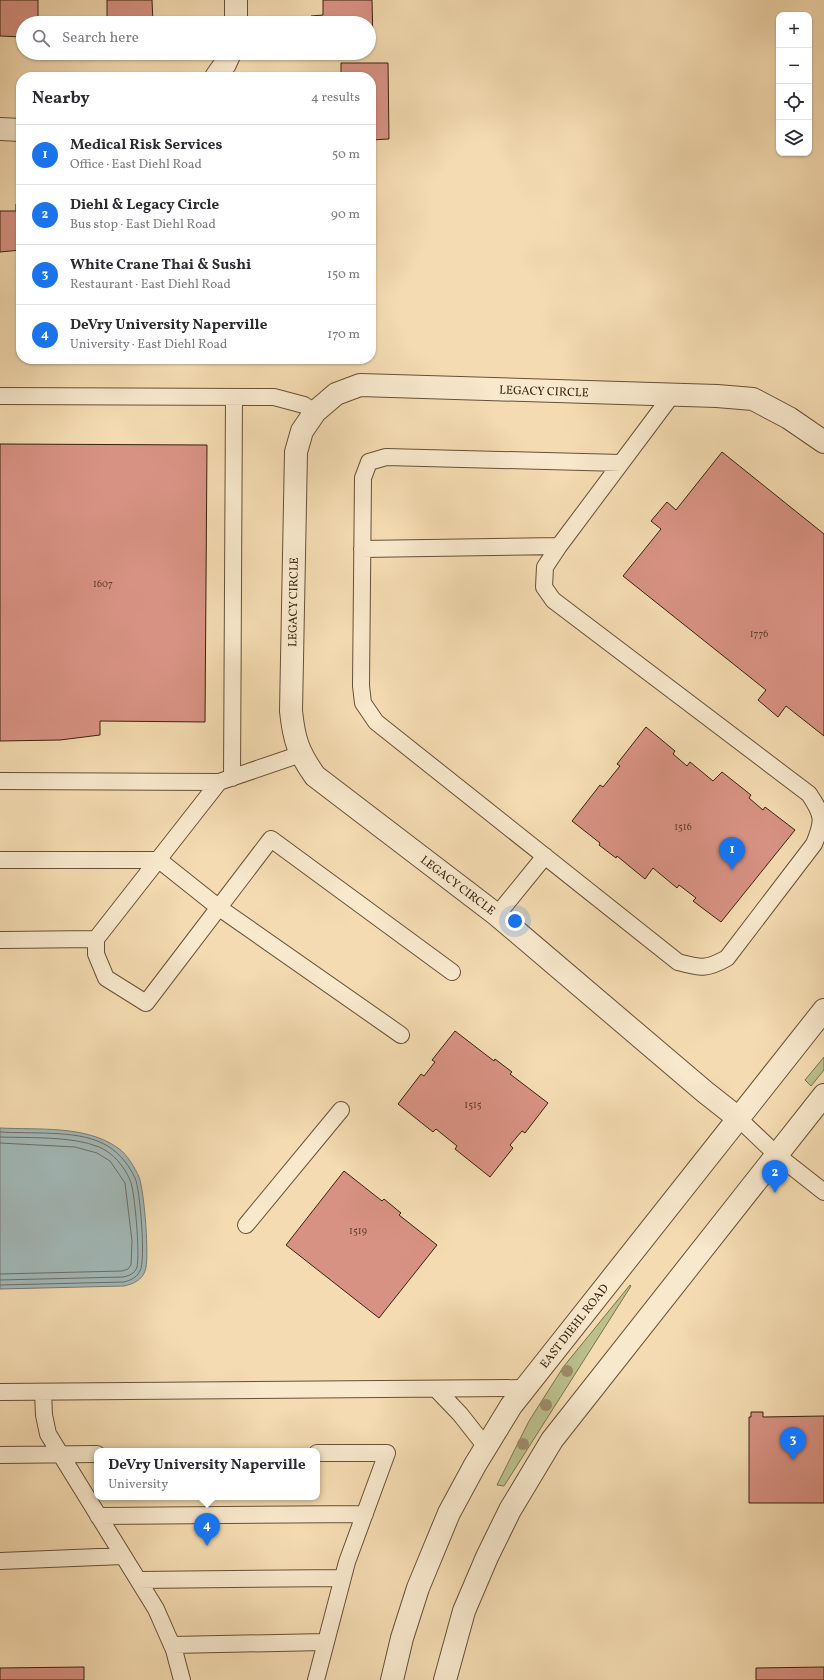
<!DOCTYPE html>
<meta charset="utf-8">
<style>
:root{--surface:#fff;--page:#f2f2f3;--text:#2b2b33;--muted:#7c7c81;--line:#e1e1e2;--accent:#1a73e8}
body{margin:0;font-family:Vollkorn,serif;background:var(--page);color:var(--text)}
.controls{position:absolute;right:12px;top:12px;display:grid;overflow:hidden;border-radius:8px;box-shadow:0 1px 3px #0004}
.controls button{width:36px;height:36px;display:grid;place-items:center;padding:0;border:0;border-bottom:1px solid var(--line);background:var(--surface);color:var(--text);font:20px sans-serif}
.you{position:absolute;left:515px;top:921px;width:14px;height:14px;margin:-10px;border:3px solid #fff;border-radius:50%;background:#1a73e8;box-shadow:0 0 0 6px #1a73e833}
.badge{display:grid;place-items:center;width:26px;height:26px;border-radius:50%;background:var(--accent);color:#fff;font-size:13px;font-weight:700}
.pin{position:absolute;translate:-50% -33px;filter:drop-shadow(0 1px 2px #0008)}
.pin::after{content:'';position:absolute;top:21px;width:14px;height:12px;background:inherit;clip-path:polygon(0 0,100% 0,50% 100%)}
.popup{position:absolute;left:94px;top:1448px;width:226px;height:52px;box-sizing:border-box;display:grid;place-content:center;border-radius:8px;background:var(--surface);filter:drop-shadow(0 1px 3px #0005);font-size:13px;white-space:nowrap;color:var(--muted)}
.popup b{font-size:15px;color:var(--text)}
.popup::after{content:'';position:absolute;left:50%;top:100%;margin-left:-8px;border:8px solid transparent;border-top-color:var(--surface)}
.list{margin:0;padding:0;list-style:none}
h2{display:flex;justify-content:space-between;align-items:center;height:52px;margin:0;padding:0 16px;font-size:17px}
h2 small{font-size:13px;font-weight:400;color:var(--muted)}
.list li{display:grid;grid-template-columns:26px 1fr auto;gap:12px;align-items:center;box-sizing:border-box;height:60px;padding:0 16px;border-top:1px solid var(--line)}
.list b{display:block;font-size:15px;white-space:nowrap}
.list p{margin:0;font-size:13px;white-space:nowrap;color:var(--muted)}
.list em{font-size:13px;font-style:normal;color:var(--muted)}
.icon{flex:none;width:22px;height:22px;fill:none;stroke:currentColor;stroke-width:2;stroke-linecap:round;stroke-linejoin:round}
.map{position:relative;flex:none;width:824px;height:1680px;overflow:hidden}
.search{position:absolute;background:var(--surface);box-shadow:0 1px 3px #0004;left:16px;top:16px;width:360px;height:44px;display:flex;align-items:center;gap:10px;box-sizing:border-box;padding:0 14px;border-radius:22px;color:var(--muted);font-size:15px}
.panel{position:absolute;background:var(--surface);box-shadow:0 1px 3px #0004;left:16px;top:72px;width:360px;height:292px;border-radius:16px}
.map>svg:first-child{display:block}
.green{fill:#bbc08c;stroke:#79724d}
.water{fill:#a2b8b8;stroke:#777c74}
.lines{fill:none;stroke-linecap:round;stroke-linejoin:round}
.shore{stroke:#6c6e63;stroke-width:1}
.building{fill:#d89283;stroke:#37230e}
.service-casing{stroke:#665137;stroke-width:18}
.minor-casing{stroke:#665137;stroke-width:24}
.tertiary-casing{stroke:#665137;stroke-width:24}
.service{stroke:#f8e8cc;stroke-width:16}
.minor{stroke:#f8e8cc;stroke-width:22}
.tertiary{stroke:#f8e8cc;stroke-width:22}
.tree{fill:#9e8b69}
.labels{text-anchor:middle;stroke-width:3.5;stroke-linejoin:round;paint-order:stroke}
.number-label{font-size:10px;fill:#5f3f2b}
.street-label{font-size:12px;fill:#37230e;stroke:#f8e8cc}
</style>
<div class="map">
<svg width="824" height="1680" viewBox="0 0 824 1680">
<rect width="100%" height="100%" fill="#f4dbb1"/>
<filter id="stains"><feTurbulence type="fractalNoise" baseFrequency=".005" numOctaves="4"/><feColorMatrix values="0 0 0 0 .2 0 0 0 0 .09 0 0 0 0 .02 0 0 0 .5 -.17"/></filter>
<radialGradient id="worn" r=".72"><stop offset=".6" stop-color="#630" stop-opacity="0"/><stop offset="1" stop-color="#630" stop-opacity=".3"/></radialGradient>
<path class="green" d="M824 1057V1070L811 1086 805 1080Z
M630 1285 631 1286 504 1486 497 1485 529 1421 564 1366Z"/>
<path class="water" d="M0 1128C38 1130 86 1125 118 1148 127 1154 135 1168 139 1177 144 1189 150 1260 145 1271 142 1280 133 1284 124 1286L0 1289Z"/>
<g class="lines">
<path class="shore" d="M0 1132C30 1134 76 1130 102 1143 117 1150 128 1163 135 1178 140 1188 146 1261 140 1271 136 1278 131 1280 124 1282L0 1285
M0 1137C29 1138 73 1136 99 1147 113 1153 124 1166 130 1180 135 1190 140 1256 137 1267 135 1274 128 1276 123 1277L0 1280
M0 1143 75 1147 97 1153 110 1161 125 1183 132 1241 131 1265 128 1269 122 1271 0 1274"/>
</g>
<path class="building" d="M0 0H38V23H23V37L0 36Z
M107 0H152L153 23H107Z
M323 0H372L373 42H369V23H312L311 16 323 15Z
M341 63H388L389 139 371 140V77H341Z
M16 204H21V250L0 252V211H16Z
M0 444 207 445 205 722 100 721V735L60 740 0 741Z
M722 452 824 534V736L786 706 778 717 758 700 766 690 623 576 661 529 651 521 667 502 676 510Z
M646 727 675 751 673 754 687 766 690 762 713 781 722 772 751 795 749 798 763 810 765 807 795 830 721 922 693 901 696 898 679 885 677 888 653 868 645 879 617 856 616 858 599 845 600 843 572 821 600 785 603 787 620 766 617 764Z
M455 1031 494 1061 495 1059 512 1072 510 1074 548 1103 525 1133 522 1131 510 1145 513 1148 490 1177 455 1149 457 1146 436 1129 433 1132 398 1104 421 1074 424 1076 435 1062 432 1060Z
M344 1171 382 1201 384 1199 401 1213 399 1215 437 1245 379 1318 286 1245Z
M751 1412H763V1417L824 1416V1503H749V1417H751Z
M84 1667V1680H0V1668Z
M824 1667V1680H756V1668Z"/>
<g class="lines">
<g class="service-casing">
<path id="service" d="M0 396 274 397 304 405 315 412
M621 463 386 457 369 462 363 478 361 686 363 703 376 722 678 962C700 968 706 970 727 958L814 844C824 820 823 815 809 794L553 600 544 587 545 567 559 546 672 395
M362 549 559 546
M232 778 234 397
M0 781 219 782
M0 860H159L218 907 401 1035
M497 915 545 856
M96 939V954L106 978 146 1003 271 839 452 972
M0 940 96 939 219 782 301 754
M738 1118 777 1155 824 1192
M246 1225 341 1110
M436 1389 460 1414 486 1447
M0 1392 526 1388
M43 1392 44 1415 48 1434 156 1609 174 1650 182 1680
M0 1455 97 1454
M98 1516 365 1514
M0 1561 123 1556
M138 1580 343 1578
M172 1645 325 1642
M316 1680 347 1562 387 1453H317"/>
</g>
<g class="minor-casing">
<path id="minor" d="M236 23V0
M216 77 225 64 230 53
M0 129 21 130
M738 1118 705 1092 497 915 315 776C298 752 294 740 291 711L296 452 302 431 315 412 336 394 360 385 717 396 753 399 789 418 824 442"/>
</g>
<g class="tertiary-casing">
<path id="tertiary" d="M392 1680 402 1638 418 1588 449 1513 475 1465 511 1406 824 1010
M445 1680 464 1611 487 1557 510 1510 552 1440 824 1095"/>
</g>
<use href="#service" class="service"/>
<use href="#minor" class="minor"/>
<use href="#tertiary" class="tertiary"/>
</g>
<g class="tree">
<circle cx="567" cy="1371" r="6"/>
<circle cx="546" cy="1405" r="6"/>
<circle cx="523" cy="1444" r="6"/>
</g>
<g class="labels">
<g class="number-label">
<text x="103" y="587">1607</text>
<text x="759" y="637">1776</text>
<text x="683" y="830">1516</text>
<text x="473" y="1108">1515</text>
<text x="358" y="1234">1519</text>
</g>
<g class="street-label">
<text transform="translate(544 391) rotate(2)" y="4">LEGACY CIRCLE</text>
<text transform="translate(293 602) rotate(-89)" y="4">LEGACY CIRCLE</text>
<text transform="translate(458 885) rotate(37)" y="4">LEGACY CIRCLE</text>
<text transform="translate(574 1326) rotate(-52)" y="4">EAST DIEHL ROAD</text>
</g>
</g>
<rect width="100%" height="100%" filter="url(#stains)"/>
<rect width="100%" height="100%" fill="url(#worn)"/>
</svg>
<div class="controls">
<button>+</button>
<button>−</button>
<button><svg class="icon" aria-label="locate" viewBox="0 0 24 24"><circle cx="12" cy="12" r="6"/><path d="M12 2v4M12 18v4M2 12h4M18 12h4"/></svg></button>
<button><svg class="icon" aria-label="layers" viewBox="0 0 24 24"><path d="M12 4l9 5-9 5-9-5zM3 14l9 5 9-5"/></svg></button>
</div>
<div class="you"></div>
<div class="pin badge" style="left:732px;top:870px">1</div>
<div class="pin badge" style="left:775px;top:1193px">2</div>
<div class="pin badge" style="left:793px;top:1460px">3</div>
<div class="pin badge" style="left:207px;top:1546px">4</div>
<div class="popup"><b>DeVry University Naperville</b>University</div>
<div class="search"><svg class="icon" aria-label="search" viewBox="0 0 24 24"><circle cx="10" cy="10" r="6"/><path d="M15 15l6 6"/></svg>Search here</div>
<section class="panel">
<h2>Nearby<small>4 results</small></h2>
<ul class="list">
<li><span class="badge">1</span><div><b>Medical Risk Services</b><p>Office · East Diehl Road</p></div><em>50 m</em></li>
<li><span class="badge">2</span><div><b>Diehl &amp; Legacy Circle</b><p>Bus stop · East Diehl Road</p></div><em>90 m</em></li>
<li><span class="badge">3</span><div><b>White Crane Thai &amp; Sushi</b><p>Restaurant · East Diehl Road</p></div><em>150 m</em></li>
<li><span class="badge">4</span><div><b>DeVry University Naperville</b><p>University · East Diehl Road</p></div><em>170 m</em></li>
</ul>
</section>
</div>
